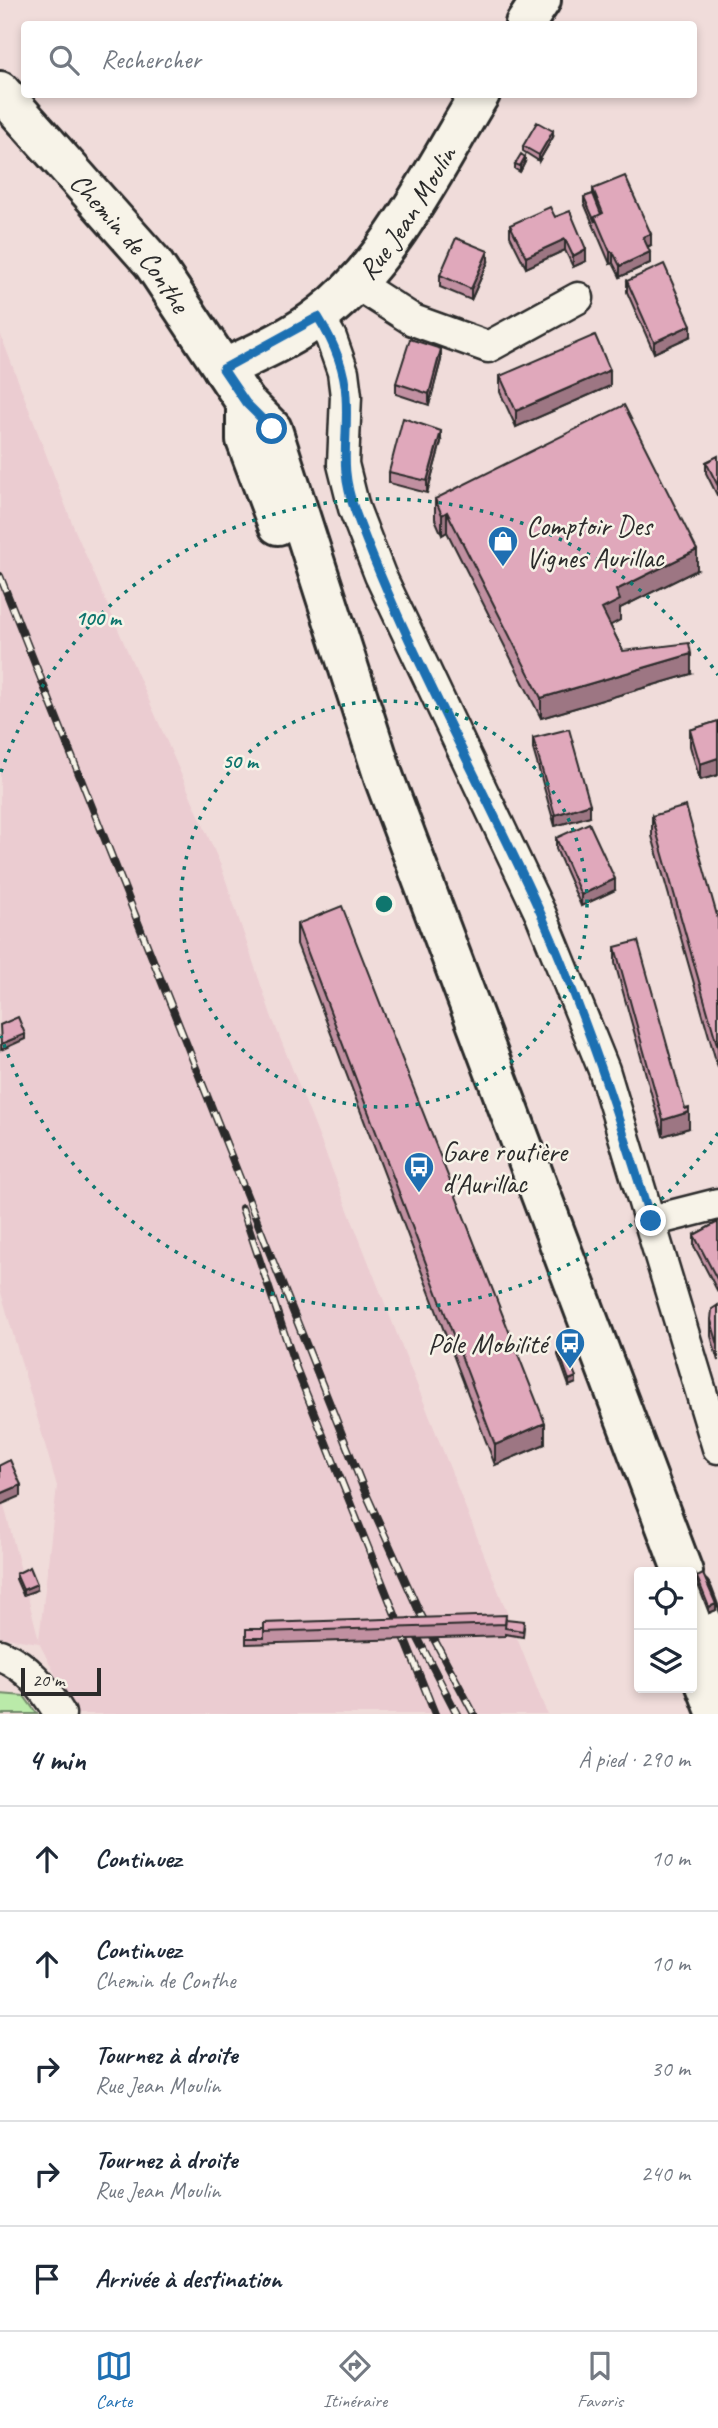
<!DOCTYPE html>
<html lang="fr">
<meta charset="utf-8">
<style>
:root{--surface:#fff;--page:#f6f6f7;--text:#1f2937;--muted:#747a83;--line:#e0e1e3;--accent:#1f6fb2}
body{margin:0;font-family:Caveat,sans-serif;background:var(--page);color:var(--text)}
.controls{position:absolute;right:21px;bottom:21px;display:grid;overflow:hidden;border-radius:7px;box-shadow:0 4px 10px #0003}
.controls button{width:63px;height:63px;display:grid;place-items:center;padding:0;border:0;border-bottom:2px solid var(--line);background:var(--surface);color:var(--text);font:35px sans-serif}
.scale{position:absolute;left:21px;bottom:18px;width:80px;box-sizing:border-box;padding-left:7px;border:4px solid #2b2b2b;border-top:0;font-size:19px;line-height:24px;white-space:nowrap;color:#2b2b2b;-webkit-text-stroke:5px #f7f3e8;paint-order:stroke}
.stop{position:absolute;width:21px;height:21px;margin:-16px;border:5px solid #1f6fb2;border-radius:50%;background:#fff}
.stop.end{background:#1f6fb2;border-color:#fff;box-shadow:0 2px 7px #0008}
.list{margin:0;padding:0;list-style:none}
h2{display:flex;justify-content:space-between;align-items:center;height:91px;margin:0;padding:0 28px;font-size:30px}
h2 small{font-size:23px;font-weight:400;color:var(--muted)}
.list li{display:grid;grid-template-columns:46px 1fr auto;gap:21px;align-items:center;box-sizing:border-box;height:105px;padding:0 28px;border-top:2px solid var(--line)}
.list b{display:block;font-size:26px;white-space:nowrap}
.list p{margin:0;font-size:23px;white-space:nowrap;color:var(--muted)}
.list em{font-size:23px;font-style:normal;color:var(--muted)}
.icon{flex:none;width:38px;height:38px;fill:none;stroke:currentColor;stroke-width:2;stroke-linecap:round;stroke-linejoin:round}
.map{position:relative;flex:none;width:718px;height:1714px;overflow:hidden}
.search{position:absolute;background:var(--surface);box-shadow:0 4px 10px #0003;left:21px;right:21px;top:21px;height:77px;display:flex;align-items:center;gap:18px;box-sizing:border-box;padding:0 24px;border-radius:7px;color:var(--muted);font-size:26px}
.sheet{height:616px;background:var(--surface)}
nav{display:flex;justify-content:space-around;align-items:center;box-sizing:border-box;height:98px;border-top:2px solid var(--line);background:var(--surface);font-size:19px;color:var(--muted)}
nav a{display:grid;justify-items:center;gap:4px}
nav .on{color:var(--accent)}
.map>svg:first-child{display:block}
.built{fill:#ebccd1}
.green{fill:#baeaa9;stroke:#728a6a;stroke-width:2}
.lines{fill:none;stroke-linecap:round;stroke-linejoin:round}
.street-casing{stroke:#2b2b2b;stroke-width:35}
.secondary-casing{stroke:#2b2b2b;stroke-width:44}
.street{stroke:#f7f3e8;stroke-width:30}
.secondary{stroke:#f7f3e8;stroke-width:38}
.rail-casing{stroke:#2b2b2b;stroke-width:8}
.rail{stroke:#f7f3e8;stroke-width:5;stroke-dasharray:16;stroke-linecap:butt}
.wall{fill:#c190a1;stroke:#2b2b2b;stroke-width:2}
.shaded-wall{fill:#9d7683;stroke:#2b2b2b;stroke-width:2}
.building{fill:#e0a8bb;stroke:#2b2b2b;stroke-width:2}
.route{stroke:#1f6fb2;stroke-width:9}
.ring{fill:none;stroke:#0f766e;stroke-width:3.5;stroke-dasharray:3.5 7}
.labels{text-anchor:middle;stroke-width:5;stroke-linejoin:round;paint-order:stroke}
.street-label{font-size:28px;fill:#2b2b2b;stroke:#f7f3e8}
.poi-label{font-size:28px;fill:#2b2b2b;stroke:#f7f3e8;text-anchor:start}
.centre{fill:#0f766e;stroke:#f7f3e8;stroke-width:3.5}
.ring-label{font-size:21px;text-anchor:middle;font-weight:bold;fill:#0f766e;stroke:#f7f3e8;stroke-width:5;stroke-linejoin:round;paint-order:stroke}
</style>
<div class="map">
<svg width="718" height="1714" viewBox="0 0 718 1714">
<rect width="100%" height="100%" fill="#f0dcda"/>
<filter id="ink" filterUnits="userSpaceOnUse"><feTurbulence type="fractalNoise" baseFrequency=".0143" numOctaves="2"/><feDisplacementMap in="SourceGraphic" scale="14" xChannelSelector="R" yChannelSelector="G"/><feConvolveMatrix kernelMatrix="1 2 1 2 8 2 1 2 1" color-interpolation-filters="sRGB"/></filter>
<g filter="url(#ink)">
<path class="built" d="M0 333 74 528 221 866 271 1015 547 1714H76L39 1643 0 1637V1490L39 1640 57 1486 0 1289Z"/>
<path class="green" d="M0 1694 24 1696 37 1714H0Z"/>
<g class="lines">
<g class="street-casing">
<path id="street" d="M355 283 413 320 488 347 578 298
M319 317 331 338 343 372 346 396 343 464 354 508 380 575 541 915 604 1070 718 1448
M651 1221 718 1204
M0 1655C29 1667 44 1688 60 1714"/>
</g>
<g class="secondary-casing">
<g id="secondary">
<path d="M525 24 541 0"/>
<path id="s1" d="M0 91 153 263 246 403 272 429 384 778 683 1572"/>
<path id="s2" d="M223 369C257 353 292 338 321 315 390 263 435 167 480 94"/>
<path d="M246 403V440L278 525"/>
<path d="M692 1595 718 1665"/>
<path d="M692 1649 717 1714"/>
</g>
</g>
<use href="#street" class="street"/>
<use href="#secondary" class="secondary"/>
<g class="rail-casing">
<path id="rail" d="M0 576 363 1487 419 1611 474 1714
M242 1208 296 1368 435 1714
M409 1621 457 1714"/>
</g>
<use href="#rail" class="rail"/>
</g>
<path class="wall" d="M553 137 539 161 523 151V146Z
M525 162 520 172 515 169V164Z
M593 189 651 245 648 247 650 263 620 277 613 263 610 264 584 203V197L593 194Z
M555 217 586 261 573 267 565 250 526 268 510 236V225Z
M488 262 471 300 440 287V275Z
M627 281 691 336 654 353 627 292Z
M441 360 429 405 396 394V383Z
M500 376 610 386 516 427 500 392Z
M441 442 427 493 389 483V472Z
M718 456V497L706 473V462Z
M435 499 697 570 620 608V620L610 625 623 651 691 674 541 718 447 532 442 535 435 519Z
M718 721V775L700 780 690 746V730Z
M533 738 590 816 555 826 533 749Z
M652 816 718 919V1068L652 836Z
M556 838 615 890 581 906 556 849Z
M297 924 545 1444 495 1465 297 944Z
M615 947 689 1128 663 1136 615 963Z
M718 1222V1292L694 1246V1235Z
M718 1305V1361L711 1336V1320Z
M558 1349 576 1383 569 1386 558 1355Z
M16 1574 37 1590 23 1595 16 1579Z
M697 1577 716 1610 709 1613 697 1582Z
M506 1621 524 1627 523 1637 505 1634V1636L246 1644V1629H264V1623Z"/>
<path class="shaded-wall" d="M553 131V137L539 161V155Z
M525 157V162L520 172V166Z
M651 234V245L643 248V237Z
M565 239V250L526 268V257Z
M586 249V261L573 267V256Z
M488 251V262L471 300V289Z
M610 252H613V263L610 264Z
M650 252V263L620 277V266Z
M691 325V336L654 353V342Z
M441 349V360L429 405V394Z
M610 370V386L516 427V411Z
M441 431V442L427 493V481Z
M447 512V532L442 535V515Z
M697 550V570L620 608V620L602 630V609L616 590Z
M691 654V674L541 718V698Z
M718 758V775L700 780V764Z
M590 804V816L555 826V815Z
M615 879V890L581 906V895Z
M25 1034V1039L1 1050V1044Z
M689 1112V1128L663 1136V1120Z
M576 1377V1383L569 1386V1380Z
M545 1423V1444L495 1465V1445Z
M21 1485V1496L0 1505V1494Z
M37 1584V1590L23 1595V1590Z
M716 1604V1610L709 1613V1607Z"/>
<path class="building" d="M537 122 553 131 539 155 523 146Z
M521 154 525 157 520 166 515 164Z
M625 176 651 234 643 237 650 252 620 266 613 252H610L595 217 603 213 593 189Z
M593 194 601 214 595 217V222L584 197Z
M550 207 555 217 570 211 586 249 573 256 565 239 526 257 510 225Z
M456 238 488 251 471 289 440 275Z
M664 264 691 325 654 342 627 281Z
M595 335 610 370 516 411 500 376Z
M410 339 441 349 429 394 396 383Z
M624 405 697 550 616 590 620 600 602 609 623 651 689 643 691 654 541 698 447 512 442 515 435 499Z
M403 418 441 431 427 481 389 472Z
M718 456V486L706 462Z
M718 721V758L700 764 690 730Z
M569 729 590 804 555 815 533 738Z
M686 806 718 919V1048L652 816Z
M589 823 615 879 581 895 556 838Z
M342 906 545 1423 495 1445 297 924Z
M638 941 685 1109 689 1108V1112L663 1120 615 947Z
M18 1017 25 1034 1 1044 0 1025Z
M718 1222V1281L694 1235Z
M718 1305V1345L711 1320 712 1309Z
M564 1347 576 1377 569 1380 558 1349Z
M10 1460 21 1485 0 1494V1465Z
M30 1567 37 1584 23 1590 16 1574Z
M703 1574 716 1604 709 1607 697 1577Z
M506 1615 505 1624 264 1632V1623Z
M506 1619 524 1621 523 1631 505 1628Z
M246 1629H264V1638H246Z"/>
</g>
<g class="lines" filter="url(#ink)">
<path class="route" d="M272 429 246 403 223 369 318 317C333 341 345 367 346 396 349 441 338 465 355 511 406 649 480 779 541 914 585 1014 619 1117 651 1221"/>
</g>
<g class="ring">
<circle cx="384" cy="904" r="203"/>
<path d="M718 1133A405 405 0 0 1 1 1036M1 772A405 405 0 0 1 718 675"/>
</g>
<defs>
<g id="shop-pin" transform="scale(1.575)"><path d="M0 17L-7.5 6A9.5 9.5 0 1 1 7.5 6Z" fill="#1f6fb2" stroke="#f7f3e8"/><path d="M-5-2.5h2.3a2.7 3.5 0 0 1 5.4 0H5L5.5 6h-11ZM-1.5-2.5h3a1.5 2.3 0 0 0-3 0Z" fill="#fff"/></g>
<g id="bus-pin" transform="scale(1.575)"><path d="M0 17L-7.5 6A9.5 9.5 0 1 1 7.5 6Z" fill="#1f6fb2" stroke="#f7f3e8"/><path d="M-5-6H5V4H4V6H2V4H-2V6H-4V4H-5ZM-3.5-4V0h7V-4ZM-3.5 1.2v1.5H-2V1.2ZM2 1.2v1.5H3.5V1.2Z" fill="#fff"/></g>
</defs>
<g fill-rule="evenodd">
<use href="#shop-pin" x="503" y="541"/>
<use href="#bus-pin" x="419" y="1167"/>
<use href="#bus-pin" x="570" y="1343"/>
</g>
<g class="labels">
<g class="street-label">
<text dy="10" stroke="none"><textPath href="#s2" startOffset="247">Rue Jean Moulin</textPath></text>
<text dy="10" stroke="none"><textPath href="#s1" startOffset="200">Chemin de Conthe</textPath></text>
</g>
<g class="poi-label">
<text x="526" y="535">Comptoir Des<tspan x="526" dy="32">Vignes Aurillac</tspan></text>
<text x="442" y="1161">Gare routière<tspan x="442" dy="32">d'Aurillac</tspan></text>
<text x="547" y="1353" text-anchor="end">Pôle Mobilité</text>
</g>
</g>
<circle cx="384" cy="904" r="10" class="centre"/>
<g class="ring-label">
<text x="98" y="625">100 m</text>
<text x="240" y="768">50 m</text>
</g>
</svg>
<div class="controls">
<button><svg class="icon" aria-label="locate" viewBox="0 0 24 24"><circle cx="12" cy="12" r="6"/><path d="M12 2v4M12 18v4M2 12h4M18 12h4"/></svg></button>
<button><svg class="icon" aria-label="layers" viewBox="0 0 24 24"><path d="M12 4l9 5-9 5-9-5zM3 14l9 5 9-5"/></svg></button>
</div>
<div class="scale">20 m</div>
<div class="stop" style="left:272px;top:429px"></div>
<div class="stop end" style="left:651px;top:1221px"></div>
<div class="search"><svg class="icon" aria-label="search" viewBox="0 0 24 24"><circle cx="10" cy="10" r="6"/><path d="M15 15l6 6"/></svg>Rechercher</div>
</div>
<section class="sheet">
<h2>4 min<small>À pied · 290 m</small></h2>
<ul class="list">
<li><svg class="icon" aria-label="ahead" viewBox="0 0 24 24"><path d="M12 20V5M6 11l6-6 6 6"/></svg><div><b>Continuez</b></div><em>10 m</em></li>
<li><svg class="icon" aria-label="ahead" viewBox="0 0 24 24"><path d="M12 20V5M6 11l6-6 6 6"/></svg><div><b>Continuez</b><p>Chemin de Conthe</p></div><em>10 m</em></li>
<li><svg class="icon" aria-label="right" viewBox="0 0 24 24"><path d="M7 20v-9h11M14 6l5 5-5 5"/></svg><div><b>Tournez à droite</b><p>Rue Jean Moulin</p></div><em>30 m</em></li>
<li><svg class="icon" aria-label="right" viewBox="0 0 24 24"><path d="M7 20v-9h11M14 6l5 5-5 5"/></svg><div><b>Tournez à droite</b><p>Rue Jean Moulin</p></div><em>240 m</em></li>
<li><svg class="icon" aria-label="arrive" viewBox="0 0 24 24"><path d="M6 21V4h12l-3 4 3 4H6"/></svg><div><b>Arrivée à destination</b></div></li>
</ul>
</section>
<nav>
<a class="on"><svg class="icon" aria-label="map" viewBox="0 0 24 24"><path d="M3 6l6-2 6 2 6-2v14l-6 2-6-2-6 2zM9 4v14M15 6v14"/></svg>Carte</a>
<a><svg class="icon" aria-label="directions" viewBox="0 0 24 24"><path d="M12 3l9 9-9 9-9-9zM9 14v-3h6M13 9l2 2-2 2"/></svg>Itinéraire</a>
<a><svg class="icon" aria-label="saved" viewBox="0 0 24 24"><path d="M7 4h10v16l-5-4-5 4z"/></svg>Favoris</a>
</nav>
